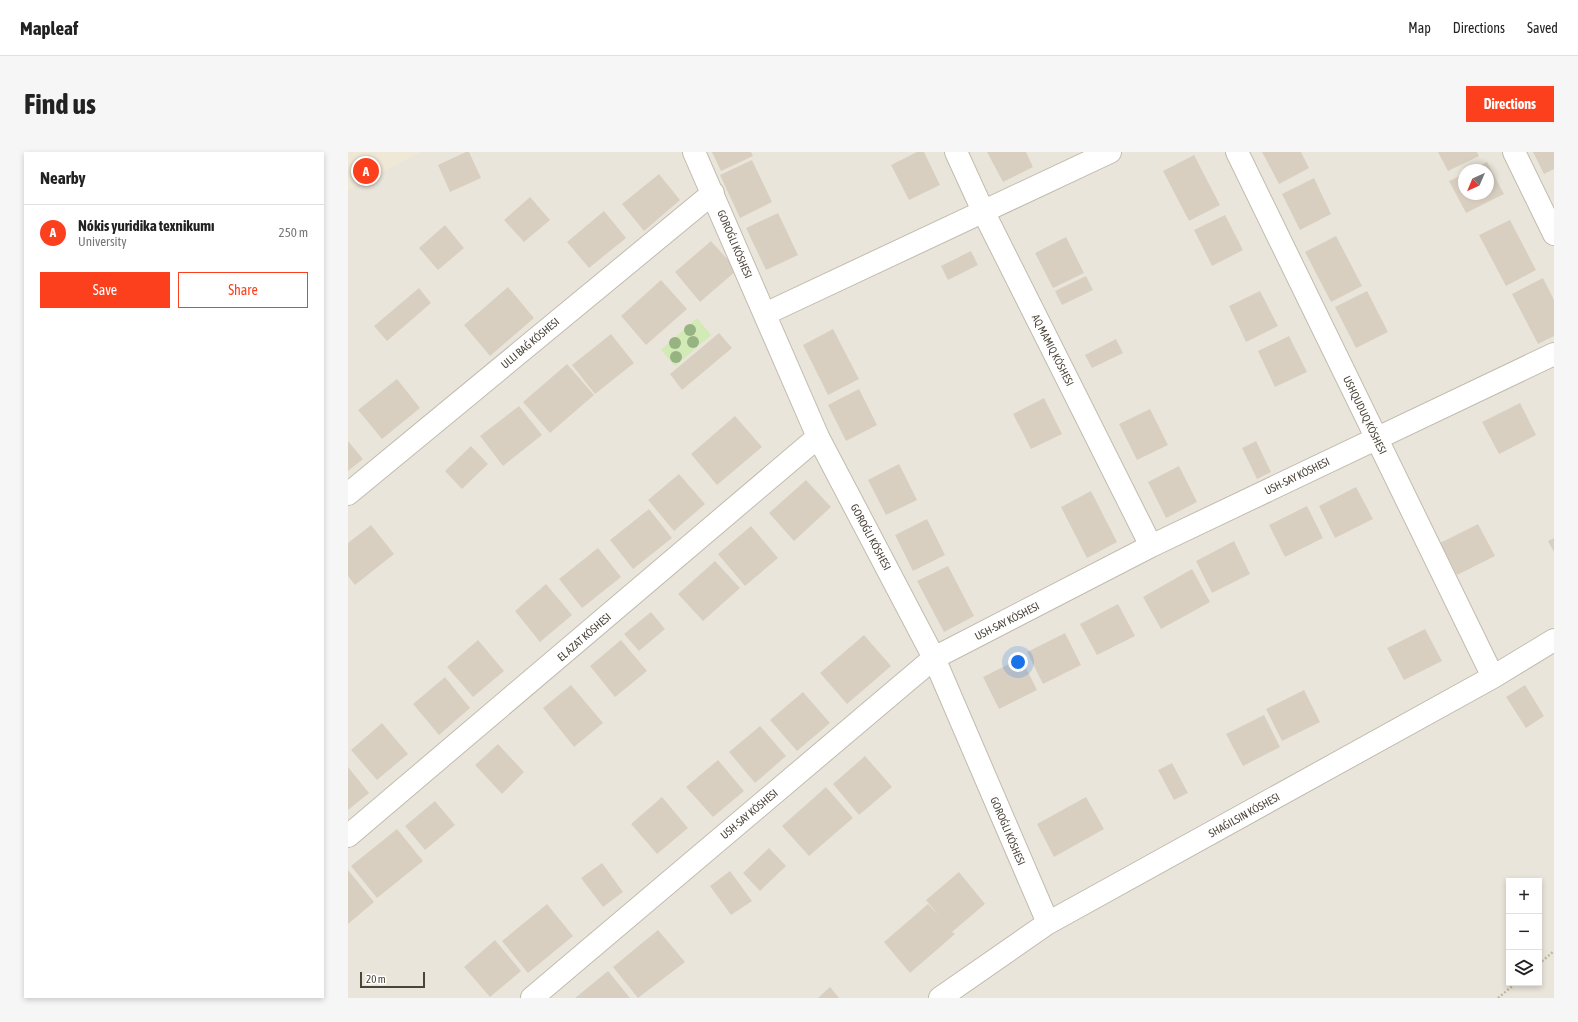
<!DOCTYPE html>
<meta charset="utf-8">
<style>
:root{--surface:#fff;--page:#f6f6f6;--text:#222;--muted:#767676;--line:#e0e0e0;--accent:#fc3f1d}
body{margin:0;font-family:"Asap Condensed",sans-serif;background:var(--page);color:var(--text)}
.controls{position:absolute;right:12px;bottom:12px;display:grid;overflow:hidden;border-radius:0px;box-shadow:0 2px 6px #0003}
.controls button{width:36px;height:36px;display:grid;place-items:center;padding:0;border:0;border-bottom:1px solid var(--line);background:var(--surface);color:var(--text);font:20px sans-serif}
.compass{position:absolute;left:1110px;top:12px;width:36px;height:36px;border-radius:50%;background:var(--surface);box-shadow:0 2px 6px #0003;rotate:224deg}
.scale{position:absolute;left:12px;bottom:10px;width:65px;box-sizing:border-box;padding-left:4px;border:2px solid #4b4439;border-top:0;font-size:11px;line-height:14px;white-space:nowrap;color:#4b4439;-webkit-text-stroke:3px #fff;paint-order:stroke}
.you{position:absolute;left:670px;top:510px;width:14px;height:14px;margin:-10px;border:3px solid #fff;border-radius:50%;background:#1a73e8;box-shadow:0 0 0 6px #1a73e833}
.badge{display:grid;place-items:center;width:26px;height:26px;border-radius:50%;background:var(--accent);color:#fff;font-size:13px;font-weight:700}
.pin{position:absolute;translate:-50% -50%;border:2px solid #fff;box-shadow:0 1px 4px #0006}
.list{margin:0;padding:0;list-style:none}
h2{display:flex;justify-content:space-between;align-items:center;height:52px;margin:0;padding:0 16px;font-size:17px}
h2 small{font-size:13px;font-weight:400;color:var(--muted)}
.list li{display:grid;grid-template-columns:26px 1fr auto;gap:12px;align-items:center;box-sizing:border-box;height:56px;padding:0 16px;border-top:1px solid var(--line)}
.list b{display:block;font-size:15px;white-space:nowrap}
.list p{margin:0;font-size:13px;white-space:nowrap;color:var(--muted)}
.list em{font-size:13px;font-style:normal;color:var(--muted)}
.actions{display:flex;gap:8px;padding:12px 16px}
.actions a{flex:1;padding:9px 0;border:1px solid var(--accent);border-radius:0px;text-align:center;font-size:14px;color:var(--accent)}
.actions .main{background:var(--accent);color:#fff}
.icon{flex:none;width:22px;height:22px;fill:none;stroke:currentColor;stroke-width:2;stroke-linecap:round;stroke-linejoin:round}
.map{position:relative;flex:none;width:1206px;height:846px;overflow:hidden;border-radius:0px}
header{display:flex;align-items:center;gap:24px;box-sizing:border-box;height:56px;padding:0 20px;background:var(--surface);border-bottom:1px solid var(--line)}
header strong{font-size:19px}
nav{display:flex;gap:22px;margin-inline-start:auto;font-size:14px}
.intro{display:flex;align-items:center;justify-content:space-between;box-sizing:border-box;height:96px;padding:0 24px}
h1{margin:0;font-size:28px}
.button{padding:10px 18px;border-radius:0px;background:var(--accent);color:#fff;font-size:14px;font-weight:700}
main{display:flex;gap:24px;padding:0 24px}
aside{flex:1;background:var(--surface);border-radius:0px;box-shadow:0 2px 6px #0003}
.map>svg:first-child{display:block}
.residential{fill:#eae5da;fill-rule:evenodd}
.education{fill:#efe8d6}
.green{fill:#d2eab5}
.building{fill:#d8cfc1}
.lines{fill:none;stroke-linecap:round;stroke-linejoin:round}
.minor-casing{stroke:#c2bbae;stroke-width:24}
.path{stroke:#c4b79f;stroke-width:2.5;stroke-dasharray:2 2;stroke-linecap:butt}
.minor{stroke:#fff;stroke-width:22}
.tree{fill:#97b381}
.labels{text-anchor:middle;stroke-width:3;stroke-linejoin:round;paint-order:stroke}
.street-label{font-size:11px;fill:#4b4439;stroke:#fff}
</style>
<header>
<strong>Mapleaf</strong>
<nav><a>Map</a><a>Directions</a><a>Saved</a></nav>
</header>
<div class="intro"><h1>Find us</h1><a class="button">Directions</a></div>
<main>
<aside>
<h2>Nearby<small></small></h2>
<ul class="list">
<li><span class="badge">A</span><div><b>Nókis yuridika texnikumı</b><p>University</p></div><em>250 m</em></li>
</ul>
<div class="actions"><a class="main">Save</a><a>Share</a></div>
</aside>
<div class="map">
<svg width="1206" height="846" viewBox="0 0 1206 846">
<rect width="100%" height="100%" fill="#f6f3ec"/>
<path class="residential" d="M0 0H1206V846H0ZM1116 18H1140V42H1116ZM1161 729H1191V831H1161Z"/>
<path class="education" d="M0 0H73L0 38Z"/>
<path class="green" d="M349 166 363 183 327 214 313 198Z"/>
<path class="building" d="M118 0H121L133 26 102 40 90 13Z
M364 0H403L405 4 373 19Z
M569 0H576L592 33 561 48 543 13Z
M639 0H678L685 15 655 30Z
M914 0H953L961 16 931 32Z
M1090 0H1129L1131 4 1100 19Z
M1185 0H1206V17L1196 22Z
M846 3 872 53 841 69 815 19Z
M404 8 424 50 392 66 372 23Z
M1139 10 1156 42 1118 61 1101 29 1116 22V42H1140V18H1123Z
M311 22 332 48 296 79 274 52Z
M966 26 983 62 952 78 934 42Z
M182 45 202 68 176 90 156 68Z
M256 59 278 86 241 116 219 90Z
M430 61 450 103 418 118 398 76Z
M877 63 895 98 864 114 846 78Z
M1162 68 1188 118 1158 134 1131 83Z
M97 73 116 96 90 118 71 96Z
M988 84 1014 134 983 150 957 100Z
M718 85 736 121 705 136 687 101Z
M363 89 389 118 352 150 327 120Z
M623 99 630 113 600 128 593 114Z
M738 124 745 138 714 153 707 139Z
M1195 126 1206 148V184L1190 192 1164 142Z
M313 128 339 157 298 193 273 164Z
M160 135 186 166 142 204 116 173Z
M71 136 83 151 39 189 26 174Z
M912 139 930 174 898 190 881 154Z
M1019 139 1040 180 1008 196 987 155Z
M485 177 511 227 480 243 455 193Z
M371 181 384 196 334 238 322 222Z
M263 182 286 211 247 242 224 213Z
M941 184 959 220 927 235 910 199Z
M768 187 775 201 744 216 737 203Z
M219 212 246 243 202 281 175 250Z
M49 227 72 256 34 287 10 258Z
M511 237 529 273 498 289 480 253Z
M696 246 714 282 683 297 665 262Z
M1172 251 1188 283 1151 302 1134 270Z
M171 254 194 283 155 314 132 284Z
M802 257 820 293 789 308 771 272Z
M387 264 414 295 369 333 343 302Z
M0 289 15 307 0 319Z
M908 289 923 320 909 327 894 296Z
M123 294 140 312 114 337 97 319Z
M551 312 569 348 538 363 520 328Z
M831 314 849 350 818 366 800 330Z
M331 322 357 352 326 379 300 348Z
M458 328 483 355 446 389 421 361Z
M1008 335 1025 367 987 386 971 354Z
M743 339 769 390 739 406 713 355Z
M959 354 975 386 937 405 921 373Z
M301 357 324 386 285 417 262 388Z
M579 367 597 403 565 419 547 383Z
M1130 372 1147 404 1109 423 1092 391Z
M23 373 46 402 7 433 0 424V391Z
M403 374 430 406 397 434 370 402Z
M1206 386V400L1200 389Z
M886 389 902 422 864 441 848 409Z
M250 396 273 425 234 456 211 427Z
M367 409 392 436 355 469 330 442Z
M600 414 626 464 596 480 569 429Z
M844 417 862 450 813 477 795 445Z
M198 432 224 463 192 490 167 459Z
M770 452 787 484 749 503 732 472Z
M303 460 317 477 291 499 276 482Z
M1077 477 1094 509 1056 528 1039 496Z
M717 481 733 513 695 532 679 500Z
M516 483 543 514 499 552 472 521Z
M130 488 156 519 125 545 99 515Z
M273 488 299 519 267 545 242 514Z
M673 506 689 538 651 557 635 525Z
M97 525 122 556 91 583 65 552Z
M223 533 255 571 226 595 195 556Z
M1177 533 1196 564 1178 576 1158 545Z
M956 538 972 570 934 589 918 557Z
M455 540 482 571 449 599 422 568Z
M916 563 932 595 895 614 878 582Z
M34 571 60 602 29 628 3 598Z
M412 574 438 604 407 631 381 600Z
M150 592 176 620 154 642 127 613Z
M517 604 544 635 511 663 485 632Z
M370 608 396 639 365 665 338 635Z
M824 611 840 641 826 648 810 618Z
M0 615 21 641 0 658Z
M478 635 505 666 461 704 434 674Z
M314 645 340 676 309 702 283 672Z
M738 645 756 677 706 705 689 672Z
M87 649 107 673 77 698 57 674Z
M49 677 75 709 29 746 3 714Z
M421 696 438 714 412 739 395 721Z
M254 711 275 740 255 755 233 726Z
M0 718 26 750 0 772Z
M382 719 404 749 383 763 362 734Z
M611 720 637 752 604 780 607 782 562 821 536 790 580 752 591 764 578 748Z
M199 752 225 784 180 821 154 789Z
M310 778 337 810 290 846 265 815Z
M147 788 173 819 142 845 116 815Z
M260 819 282 846H227Z
M482 835 491 846H470Z"/>
<g class="lines">
<g class="minor-casing">
<path id="minor" d="M346 0 470 285 586 506 700 771
M608 0 635 59 803 394
M889 0 1145 525
M1166 0 1206 82
M417 162 762 0
M0 342 365 41
M0 684 470 285
M184 846 586 506 803 394 1206 202
M592 846 700 771 1145 525 1206 488"/>
</g>
<path class="path" d="M1191 812 1206 799
M1150 846 1168 831"/>
<use href="#minor" class="minor"/>
</g>
<g class="tree">
<circle cx="342" cy="178" r="6"/>
<circle cx="345" cy="190" r="6"/>
<circle cx="327" cy="191" r="6"/>
<circle cx="328" cy="205" r="6"/>
</g>
<g class="labels">
<g class="street-label">
<text transform="translate(387 92) rotate(67)" y="4">GOROǴLI KÓSHESI</text>
<text transform="translate(182 191) rotate(-40)" y="4">ULLI BAǴ KÓSHESI</text>
<text transform="translate(705 198) rotate(63)" y="4">AQ MAMIQ KÓSHESI</text>
<text transform="translate(1017 263) rotate(64)" y="4">USHQUDUQ KÓSHESI</text>
<text transform="translate(949 324) rotate(-26)" y="4">USH-SAY KÓSHESI</text>
<text transform="translate(523 385) rotate(62)" y="4">GOROǴLI KÓSHESI</text>
<text transform="translate(659 469) rotate(-27)" y="4">USH-SAY KÓSHESI</text>
<text transform="translate(236 485) rotate(-41)" y="4">EL AZAT KÓSHESI</text>
<text transform="translate(401 662) rotate(-40)" y="4">USH-SAY KÓSHESI</text>
<text transform="translate(896 663) rotate(-29)" y="4">SHAǴILSIN KÓSHESI</text>
<text transform="translate(660 679) rotate(67)" y="4">GOROǴLI KÓSHESI</text>
</g>
</g>
</svg>
<div class="controls">
<button>+</button>
<button>−</button>
<button><svg class="icon" aria-label="layers" viewBox="0 0 24 24"><path d="M12 4l9 5-9 5-9-5zM3 14l9 5 9-5"/></svg></button>
</div>
<svg class="compass" viewBox="-18 -18 36 36"><path d="M0-13l5 13h-10z" fill="#e53935"/><path d="M0 13l5-13h-10z" fill="#767676"/></svg>
<div class="scale">20 m</div>
<div class="you"></div>
<div class="pin badge" style="left:18px;top:19px">A</div>
</div>
</main>
